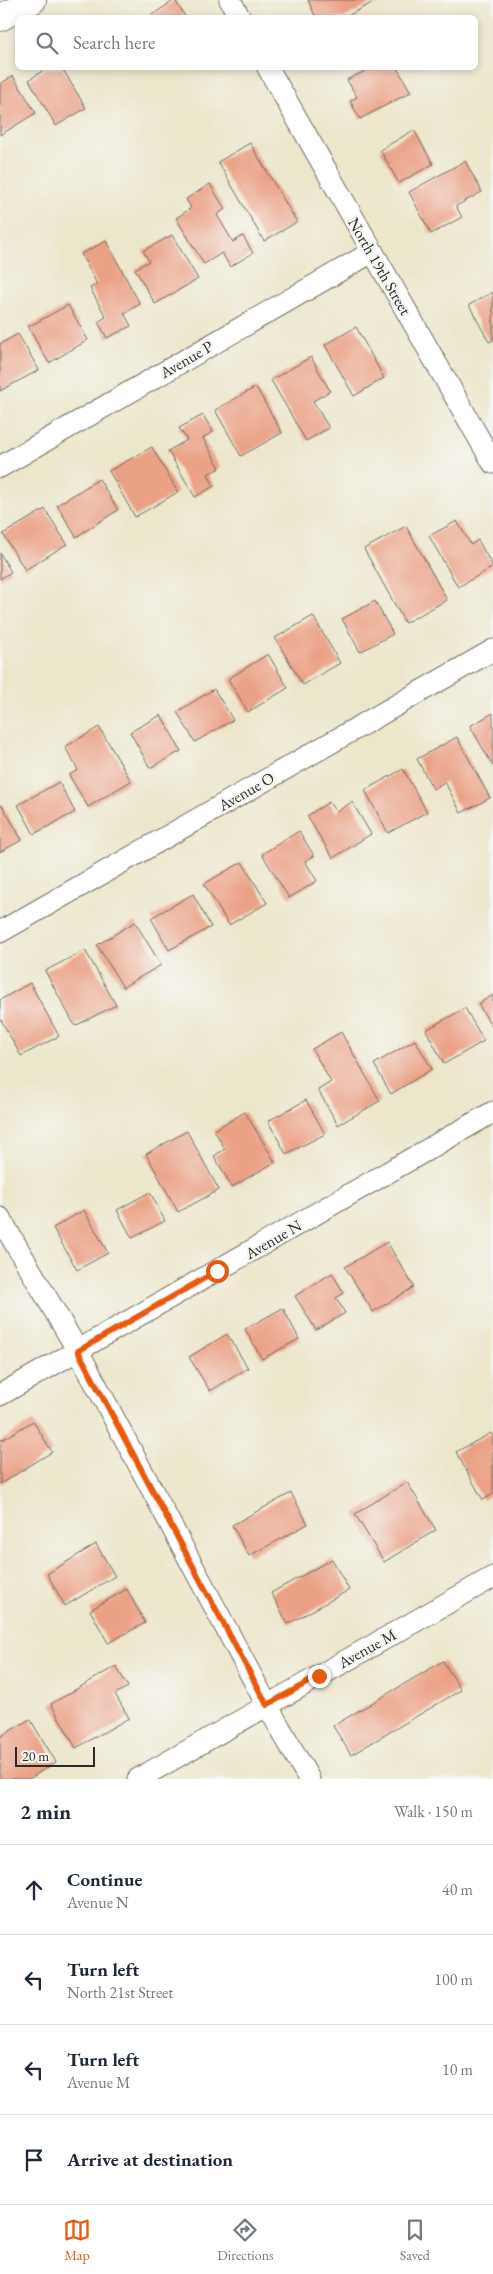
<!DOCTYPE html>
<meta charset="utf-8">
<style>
:root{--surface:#fff;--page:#f6f6f7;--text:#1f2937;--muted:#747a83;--line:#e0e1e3;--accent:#ea580c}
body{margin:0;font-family:"EB Garamond",serif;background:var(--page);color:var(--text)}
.scale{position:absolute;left:15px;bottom:12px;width:80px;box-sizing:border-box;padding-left:5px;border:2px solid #2b2b2b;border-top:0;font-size:14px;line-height:18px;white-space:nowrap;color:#2b2b2b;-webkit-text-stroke:4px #f6f6f2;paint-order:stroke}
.stop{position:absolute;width:15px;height:15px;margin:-11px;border:4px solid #ea580c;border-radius:50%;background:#fff}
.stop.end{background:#ea580c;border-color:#fff;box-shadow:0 1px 5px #0008}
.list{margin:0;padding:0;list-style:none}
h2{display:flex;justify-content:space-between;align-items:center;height:65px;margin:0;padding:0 20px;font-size:21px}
h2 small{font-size:16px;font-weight:400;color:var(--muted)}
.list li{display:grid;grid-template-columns:32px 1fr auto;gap:15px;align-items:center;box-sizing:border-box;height:90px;padding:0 20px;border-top:1px solid var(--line)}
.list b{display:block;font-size:19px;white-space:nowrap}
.list p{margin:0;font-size:16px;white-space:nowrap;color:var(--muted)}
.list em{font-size:16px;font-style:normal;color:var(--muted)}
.icon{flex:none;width:28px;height:28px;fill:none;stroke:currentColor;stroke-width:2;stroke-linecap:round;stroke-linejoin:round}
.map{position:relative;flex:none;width:493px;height:1779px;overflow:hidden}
.search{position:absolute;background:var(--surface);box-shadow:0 2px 8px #0003;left:15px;right:15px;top:15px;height:55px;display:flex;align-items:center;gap:12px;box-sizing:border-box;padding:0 18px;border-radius:8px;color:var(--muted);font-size:19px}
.sheet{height:425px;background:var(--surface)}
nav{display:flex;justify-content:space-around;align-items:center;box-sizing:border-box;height:70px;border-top:1px solid var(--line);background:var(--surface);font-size:14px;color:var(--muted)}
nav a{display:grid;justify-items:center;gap:2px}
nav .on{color:var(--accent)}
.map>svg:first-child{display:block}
.building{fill:#eba186}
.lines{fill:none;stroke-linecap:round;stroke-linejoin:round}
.minor-casing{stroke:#6f6c63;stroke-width:23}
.tertiary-casing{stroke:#6f6c63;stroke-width:28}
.minor{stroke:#fff;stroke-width:21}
.tertiary{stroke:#fff;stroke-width:26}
.route{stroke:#ea580c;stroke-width:6}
.labels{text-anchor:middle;stroke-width:5;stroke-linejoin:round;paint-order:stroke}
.street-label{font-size:16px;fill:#2b2b2b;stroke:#f6f6f2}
</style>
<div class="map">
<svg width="493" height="1779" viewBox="0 0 493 1779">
<rect width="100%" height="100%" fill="#f6f6f2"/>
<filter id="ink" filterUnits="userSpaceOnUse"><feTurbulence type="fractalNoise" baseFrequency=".02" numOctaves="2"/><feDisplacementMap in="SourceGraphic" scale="10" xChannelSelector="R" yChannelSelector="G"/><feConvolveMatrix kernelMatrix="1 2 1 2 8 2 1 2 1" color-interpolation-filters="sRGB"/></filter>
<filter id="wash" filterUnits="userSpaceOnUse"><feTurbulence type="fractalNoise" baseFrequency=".0096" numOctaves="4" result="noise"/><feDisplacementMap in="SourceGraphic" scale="20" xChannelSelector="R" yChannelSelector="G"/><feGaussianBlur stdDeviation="1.12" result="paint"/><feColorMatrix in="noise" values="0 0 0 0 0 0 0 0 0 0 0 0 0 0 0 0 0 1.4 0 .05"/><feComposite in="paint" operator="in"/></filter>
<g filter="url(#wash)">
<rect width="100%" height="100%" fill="#ece6cb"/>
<g id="blocks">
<path class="building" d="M175 0 186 18H147Z
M308 0H377L344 18H316Z
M47 68H62L86 108 56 126 29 80Z
M371 68H397L411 92 360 119 350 101 357 97 347 80Z
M13 76 36 113 0 135V84Z
M414 130 433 164 399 183 380 150Z
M250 143 297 222 264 241 218 162Z
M465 161 482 192 456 206 462 217 431 234 409 192Z
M210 184 225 209 217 215 233 242 243 236 253 253 230 267 222 253 204 264 176 218 191 208 186 199Z
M172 235 198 279 155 304 135 269 149 261 143 251Z
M106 241 140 304 124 313 131 326 107 338 98 322 106 317 90 288 97 284 81 254Z
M493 292V340L489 342 469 305Z
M68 305 88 340 49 363 28 327Z
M356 327 384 378 354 396 325 345Z
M18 334 39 370 0 391V344Z
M311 357 330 391 313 401 329 428 306 441 271 380Z
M256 387 282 433 241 456 215 410Z
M203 415 213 432 203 438 220 468 208 474 214 486 195 497 168 451 187 440 179 428Z
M152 447 178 492 135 517 109 471Z
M99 479 118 510 76 537 57 505Z
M45 509 67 544 25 570 3 534Z
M457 521 471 545 478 540 493 567 458 587 429 536Z
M406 526 447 600 405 623 364 549Z
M0 553 11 572 0 579Z
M375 601 393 634 360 652 342 619Z
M313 616 340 663 303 685 275 638Z
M268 654 288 688 248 712 228 679Z
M214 689 233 720 195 742 177 712Z
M493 713V766L470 726Z
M161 715 181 751 150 768 130 732Z
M99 727 131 781 88 807 69 775 78 770 65 747Z
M457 737 490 798 461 813 445 782 433 789 417 759Z
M403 769 427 812 388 833 365 790Z
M59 782 75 812 34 834 18 805Z
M329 802 336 812 352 802 371 834 333 858 307 816Z
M2 805 22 840 0 852V806Z
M299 831 314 856 305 861 317 881 289 898 262 854Z
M242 862 267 903 229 925 204 884Z
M193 894 211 927 169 950 151 918Z
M135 922 161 965 123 987 97 945Z
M85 950 116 1005 75 1026 45 971Z
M30 983 59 1036 21 1056 0 1018V1000Z
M493 995V1028L478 1004Z
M465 1008 484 1041 444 1064 426 1030Z
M341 1032 380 1101 338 1125 318 1090 331 1082 312 1049Z
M415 1040 432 1069 391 1094 374 1064Z
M306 1100 325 1134 286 1154 268 1121Z
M245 1112 275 1162 232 1187 214 1156 225 1149 214 1130Z
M187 1131 219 1190 178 1212 146 1154Z
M150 1192 165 1221 132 1238 117 1210Z
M84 1210 108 1253 77 1270 53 1228Z
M387 1242 414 1287 373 1312 345 1267Z
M332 1273 344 1293 336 1298 345 1313 316 1330 295 1296Z
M283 1308 299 1339 262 1359 245 1329Z
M227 1334 248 1368 210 1391 189 1357Z
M33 1421 52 1452 0 1484V1441Z
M491 1433 493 1436V1494L483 1500 456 1452Z
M407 1482 436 1530 384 1562 355 1514Z
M291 1493 308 1524 249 1556 232 1525Z
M96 1544 115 1576 65 1606 47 1574Z
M332 1559 349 1590 288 1624 271 1593Z
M127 1589 145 1623 108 1643 90 1610Z
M443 1661 461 1690 351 1755 333 1726Z
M116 1666 128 1687 115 1694 129 1718 76 1748 51 1704Z
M30 1719 56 1762 29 1779H0V1737Z"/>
</g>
</g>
<g filter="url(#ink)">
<use href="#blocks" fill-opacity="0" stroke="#6f6c63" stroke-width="1"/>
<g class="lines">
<g class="minor-casing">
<path id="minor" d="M230 0 240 18
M268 68 493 463
M0 467 372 252
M0 932 493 650
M0 1218 78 1351 267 1705 309 1779
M0 1395 493 1112
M138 1779 493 1577"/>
</g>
<g class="tertiary-casing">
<path id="tertiary" d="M0 18 33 0"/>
</g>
<use href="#minor" class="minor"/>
<use href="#tertiary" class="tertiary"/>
</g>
</g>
<g class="lines" filter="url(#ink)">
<path class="route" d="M217 1271 78 1351 267 1705 319 1676"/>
</g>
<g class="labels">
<g class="street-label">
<text transform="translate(380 266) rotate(60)" y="6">North 19th Street</text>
<text transform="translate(186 359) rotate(-30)" y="6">Avenue P</text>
<text transform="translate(246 791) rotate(-30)" y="6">Avenue O</text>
<text transform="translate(273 1239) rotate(-30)" y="6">Avenue N</text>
<text transform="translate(367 1648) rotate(-29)" y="6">Avenue M</text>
</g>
</g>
</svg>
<div class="scale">20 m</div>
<div class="stop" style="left:217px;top:1271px"></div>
<div class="stop end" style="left:319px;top:1676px"></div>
<div class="search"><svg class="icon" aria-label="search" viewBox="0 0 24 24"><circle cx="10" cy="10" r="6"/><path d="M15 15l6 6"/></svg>Search here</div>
</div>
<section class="sheet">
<h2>2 min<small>Walk · 150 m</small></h2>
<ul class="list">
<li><svg class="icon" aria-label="ahead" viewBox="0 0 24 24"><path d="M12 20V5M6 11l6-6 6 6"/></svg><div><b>Continue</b><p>Avenue N</p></div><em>40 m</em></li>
<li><svg class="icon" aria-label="left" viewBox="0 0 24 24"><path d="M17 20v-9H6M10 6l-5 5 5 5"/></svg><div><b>Turn left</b><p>North 21st Street</p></div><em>100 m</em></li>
<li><svg class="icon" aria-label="left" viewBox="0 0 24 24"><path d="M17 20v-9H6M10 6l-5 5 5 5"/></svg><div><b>Turn left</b><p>Avenue M</p></div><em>10 m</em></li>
<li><svg class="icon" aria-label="arrive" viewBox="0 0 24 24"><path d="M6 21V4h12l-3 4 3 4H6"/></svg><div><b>Arrive at destination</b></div></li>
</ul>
</section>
<nav>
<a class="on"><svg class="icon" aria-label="map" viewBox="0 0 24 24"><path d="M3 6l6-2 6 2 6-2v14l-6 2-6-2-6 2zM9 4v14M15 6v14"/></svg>Map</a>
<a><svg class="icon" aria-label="directions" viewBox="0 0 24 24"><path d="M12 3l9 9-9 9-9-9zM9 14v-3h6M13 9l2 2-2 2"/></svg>Directions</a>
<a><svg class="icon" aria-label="saved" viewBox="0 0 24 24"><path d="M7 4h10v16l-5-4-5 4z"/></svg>Saved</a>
</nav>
